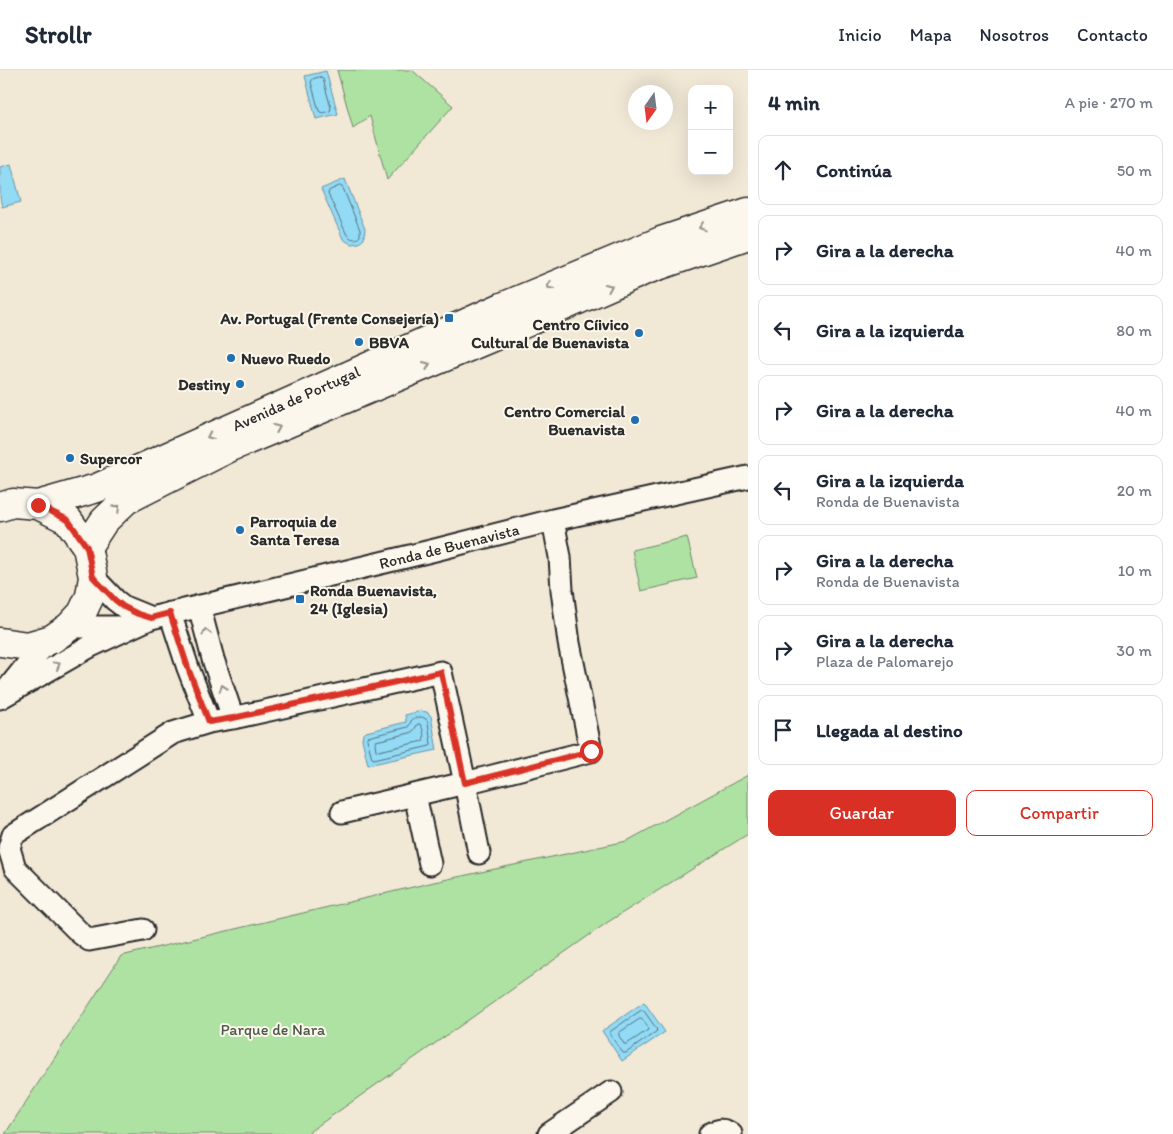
<!DOCTYPE html>
<html lang="es">
<meta charset="utf-8">
<style>
:root{--surface:#fff;--page:#f2f2f3;--text:#1f2937;--muted:#747a83;--line:#e0e1e3;--accent:#d93025}
body{margin:0;font-family:Itim,sans-serif;background:var(--page);color:var(--text)}
.controls{position:absolute;right:15px;top:15px;display:grid;overflow:hidden;border-radius:10px;box-shadow:0 5px 20px #0002}
.controls button{width:45px;height:45px;display:grid;place-items:center;padding:0;border:0;border-bottom:1px solid var(--line);background:var(--surface);color:var(--text);font:25px sans-serif}
.compass{position:absolute;left:628px;top:15px;width:45px;height:45px;border-radius:50%;background:var(--surface);box-shadow:0 5px 20px #0002;rotate:194deg}
.stop{position:absolute;width:15px;height:15px;margin:-11px;border:4px solid #d93025;border-radius:50%;background:#fff}
.stop.end{background:#d93025;border-color:#fff;box-shadow:0 1px 5px #0008}
.list{margin:0;padding:0;list-style:none}
h2{display:flex;justify-content:space-between;align-items:center;height:65px;margin:0;padding:0 20px;font-size:21px}
h2 small{font-size:16px;font-weight:400;color:var(--muted)}
.list li{display:grid;grid-template-columns:32px 1fr auto;gap:15px;align-items:center;box-sizing:border-box;height:70px;margin:0 10px 10px;padding:0 10px;border:1px solid var(--line);border-radius:10px}
.list b{display:block;font-size:19px;white-space:nowrap}
.list p{margin:0;font-size:16px;white-space:nowrap;color:var(--muted)}
.list em{font-size:16px;font-style:normal;color:var(--muted)}
.actions{display:flex;gap:10px;padding:15px 20px}
.actions a{flex:1;padding:11px 0;border:1px solid var(--accent);border-radius:10px;text-align:center;font-size:18px;color:var(--accent)}
.actions .main{background:var(--accent);color:#fff}
.icon{flex:none;width:28px;height:28px;fill:none;stroke:currentColor;stroke-width:2;stroke-linecap:round;stroke-linejoin:round}
.map{position:relative;flex:none;width:748px;height:1064px;overflow:hidden}
header{display:flex;align-items:center;gap:30px;box-sizing:border-box;height:70px;padding:0 25px;background:var(--surface);border-bottom:1px solid var(--line)}
header strong{font-size:24px}
nav{display:flex;gap:28px;margin-inline-start:auto;font-size:18px}
main{display:flex}
aside{flex:1;background:var(--surface)}
.map>svg:first-child{display:block}
.green{fill:#aee2a3;stroke:#6c8667}
.water{fill:#93daf5;stroke:#6994a4}
.lines{fill:none;stroke-linecap:round;stroke-linejoin:round}
.shore{stroke:#55717c;stroke-width:1}
.minor-casing{stroke:#2b2b2b;stroke-width:25}
.major-casing{stroke:#2b2b2b;stroke-width:31}
.minor{stroke:#fbf7ec;stroke-width:21}
.major{stroke:#fbf7ec;stroke-width:28}
.oneway{stroke:#93918c}
.route{stroke:#d93025;stroke-width:6}
.poi-dot{fill:#1f6fb2;stroke:#fbf7ec;stroke-width:2}
.labels{text-anchor:middle;stroke-width:4;stroke-linejoin:round;paint-order:stroke}
.poi-label{font-size:16px;font-weight:bold;fill:#2b2b2b;stroke:#fbf7ec;text-anchor:start}
.street-label{font-size:16px;fill:#2b2b2b;stroke:#fbf7ec}
.park-label{font-size:16px;fill:#4c5949;stroke:#fbf7ec}
</style>
<header>
<strong>Strollr</strong>
<nav><a>Inicio</a><a>Mapa</a><a>Nosotros</a><a>Contacto</a></nav>
</header>
<main>
<div class="map">
<svg width="748" height="1064" viewBox="0 0 748 1064">
<rect width="100%" height="100%" fill="#f1e8d6"/>
<filter id="ink" filterUnits="userSpaceOnUse"><feTurbulence type="fractalNoise" baseFrequency=".02" numOctaves="2"/><feDisplacementMap in="SourceGraphic" scale="10" xChannelSelector="R" yChannelSelector="G"/><feConvolveMatrix kernelMatrix="1 2 1 2 8 2 1 2 1" color-interpolation-filters="sRGB"/></filter>
<g filter="url(#ink)">
<path class="green" d="M337 0H412L453 36 387 110 370 46 353 58Z
M687 467 697 508 641 521 632 480Z
M748 705V764L608 852 306 1064H5L121 886 434 812 627 771Z"/>
<path class="water" d="M326 1 338 44 316 49 305 6Z
M11 94 21 132 2 137 0 127V97Z
M345 109 365 159 364 169 359 173 351 174 343 169 321 119Z
M421 641 427 642 431 646 437 680 368 695 362 669 363 665 366 662 406 652 405 645Z
M644 932 665 962 622 991 602 961Z"/>
<g class="lines">
<path class="shore" d="M320 7 323 9 331 38 330 41 322 43 319 41 311 12 313 9Z
M340 116 343 118 360 160V166C356 171 351 169 347 165L328 124 329 121Z
M422 647 426 649 428 652 431 674 430 676 374 689 372 688 367 669 368 667 408 657 410 654 412 649Z
M418 654H420C423 657 425 667 423 671L379 681 376 680 375 673 376 671 410 663 414 660Z
M642 940 644 941 656 958 657 961 626 983H623L610 965V962Z
M640 949C644 949 648 956 648 960L627 974H624L619 966V963Z"/>
<g class="minor-casing">
<path id="minor" d="M93 507 115 530 124 537 151 548
M199 536 213 589 233 648
M170 543 188 598 209 652
M69 557H124
M9 617 34 586 52 569
M0 628 91 576 151 548 435 480 553 450 748 407
M415 725 430 794
M479 783 465 713 591 681 569 573 562 520 560 487 553 450
M143 860 89 870 80 863 15 798 9 778 13 765 173 663 209 652 233 648 441 602 465 713 342 742
M549 1064 611 1022
M710 1064C718 1060 723 1058 731 1064"/>
</g>
<g class="major-casing">
<path id="major" d="M38 435 97 418 502 237 661 171 748 142
M0 437 13 433 38 435 68 450 87 477 93 507 90 526 82 543 69 557 52 569 28 576 0 572
M87 477 104 451 126 430 231 377 514 258 646 200 748 165"/>
</g>
<use href="#minor" class="minor"/>
<use href="#major" class="major"/>
</g>
<defs><path id="oneway-chevron" d="M-2-3.5L2.5 0L-2 3.5" fill="none" stroke-width="1.6" stroke-linecap="round" stroke-linejoin="round" transform="scale(1.25)"/></defs>
<g class="oneway">
<use href="#oneway-chevron" transform="translate(702 157) rotate(162)"/>
<use href="#oneway-chevron" transform="translate(550 216) rotate(157)"/>
<use href="#oneway-chevron" transform="translate(609 217) rotate(-24)"/>
<use href="#oneway-chevron" transform="translate(427 295) rotate(-23)"/>
<use href="#oneway-chevron" transform="translate(277 358) rotate(-23)"/>
<use href="#oneway-chevron" transform="translate(210 366) rotate(156)"/>
<use href="#oneway-chevron" transform="translate(117 438) rotate(-44)"/>
<use href="#oneway-chevron" transform="translate(206 562) rotate(-104)"/>
<use href="#oneway-chevron" transform="translate(57 595) rotate(-29)"/>
<use href="#oneway-chevron" transform="translate(223 618) rotate(-109)"/>
</g>
</g>
<g class="lines" filter="url(#ink)">
<path class="route" d="M38 435 68 450 87 477 93 507 115 530 124 537 138 544 151 548 170 543 188 598 209 652 233 648 441 602 465 713 591 681"/>
</g>
<g class="poi-dot">
<rect x="444" y="243" width="10" height="10" rx="2.5"/>
<circle cx="639" cy="263" r="5"/>
<circle cx="359" cy="272" r="5"/>
<circle cx="231" cy="288" r="5"/>
<circle cx="240" cy="314" r="5"/>
<circle cx="635" cy="350" r="5"/>
<circle cx="70" cy="388" r="5"/>
<circle cx="240" cy="460" r="5"/>
<rect x="295" y="524" width="10" height="10" rx="2.5"/>
</g>
<g class="labels">
<g class="poi-label">
<text x="439" y="254" text-anchor="end">Av. Portugal (Frente Consejería)</text>
<text x="629" y="260" text-anchor="end">Centro Cíivico<tspan x="629" dy="18">Cultural de Buenavista</tspan></text>
<text x="369" y="278">BBVA</text>
<text x="241" y="294">Nuevo Ruedo</text>
<text x="230" y="320" text-anchor="end">Destiny</text>
<text x="625" y="347" text-anchor="end">Centro Comercial<tspan x="625" dy="18">Buenavista</tspan></text>
<text x="80" y="394">Supercor</text>
<text x="250" y="457">Parroquia de<tspan x="250" dy="18">Santa Teresa</tspan></text>
<text x="310" y="526">Ronda Buenavista,<tspan x="310" dy="18">24 (Iglesia)</tspan></text>
</g>
<g class="street-label">
<text transform="translate(296 328) rotate(-24)" y="6">Avenida de Portugal</text>
<text transform="translate(449 476) rotate(-14)" y="6">Ronda de Buenavista</text>
</g>
<g class="park-label">
<text x="273" y="965">Parque de Nara</text>
</g>
</g>
</svg>
<div class="controls">
<button>+</button>
<button>−</button>
</div>
<svg class="compass" viewBox="-18 -18 36 36"><path d="M0-13l5 13h-10z" fill="#e53935"/><path d="M0 13l5-13h-10z" fill="#747a83"/></svg>
<div class="stop" style="left:591px;top:681px"></div>
<div class="stop end" style="left:38px;top:435px"></div>
</div>
<aside>
<h2>4 min<small>A pie · 270 m</small></h2>
<ul class="list">
<li><svg class="icon" aria-label="ahead" viewBox="0 0 24 24"><path d="M12 20V5M6 11l6-6 6 6"/></svg><div><b>Continúa</b></div><em>50 m</em></li>
<li><svg class="icon" aria-label="right" viewBox="0 0 24 24"><path d="M7 20v-9h11M14 6l5 5-5 5"/></svg><div><b>Gira a la derecha</b></div><em>40 m</em></li>
<li><svg class="icon" aria-label="left" viewBox="0 0 24 24"><path d="M17 20v-9H6M10 6l-5 5 5 5"/></svg><div><b>Gira a la izquierda</b></div><em>80 m</em></li>
<li><svg class="icon" aria-label="right" viewBox="0 0 24 24"><path d="M7 20v-9h11M14 6l5 5-5 5"/></svg><div><b>Gira a la derecha</b></div><em>40 m</em></li>
<li><svg class="icon" aria-label="left" viewBox="0 0 24 24"><path d="M17 20v-9H6M10 6l-5 5 5 5"/></svg><div><b>Gira a la izquierda</b><p>Ronda de Buenavista</p></div><em>20 m</em></li>
<li><svg class="icon" aria-label="right" viewBox="0 0 24 24"><path d="M7 20v-9h11M14 6l5 5-5 5"/></svg><div><b>Gira a la derecha</b><p>Ronda de Buenavista</p></div><em>10 m</em></li>
<li><svg class="icon" aria-label="right" viewBox="0 0 24 24"><path d="M7 20v-9h11M14 6l5 5-5 5"/></svg><div><b>Gira a la derecha</b><p>Plaza de Palomarejo</p></div><em>30 m</em></li>
<li><svg class="icon" aria-label="arrive" viewBox="0 0 24 24"><path d="M6 21V4h12l-3 4 3 4H6"/></svg><div><b>Llegada al destino</b></div></li>
</ul>
<div class="actions"><a class="main">Guardar</a><a>Compartir</a></div>
</aside>
</main>
